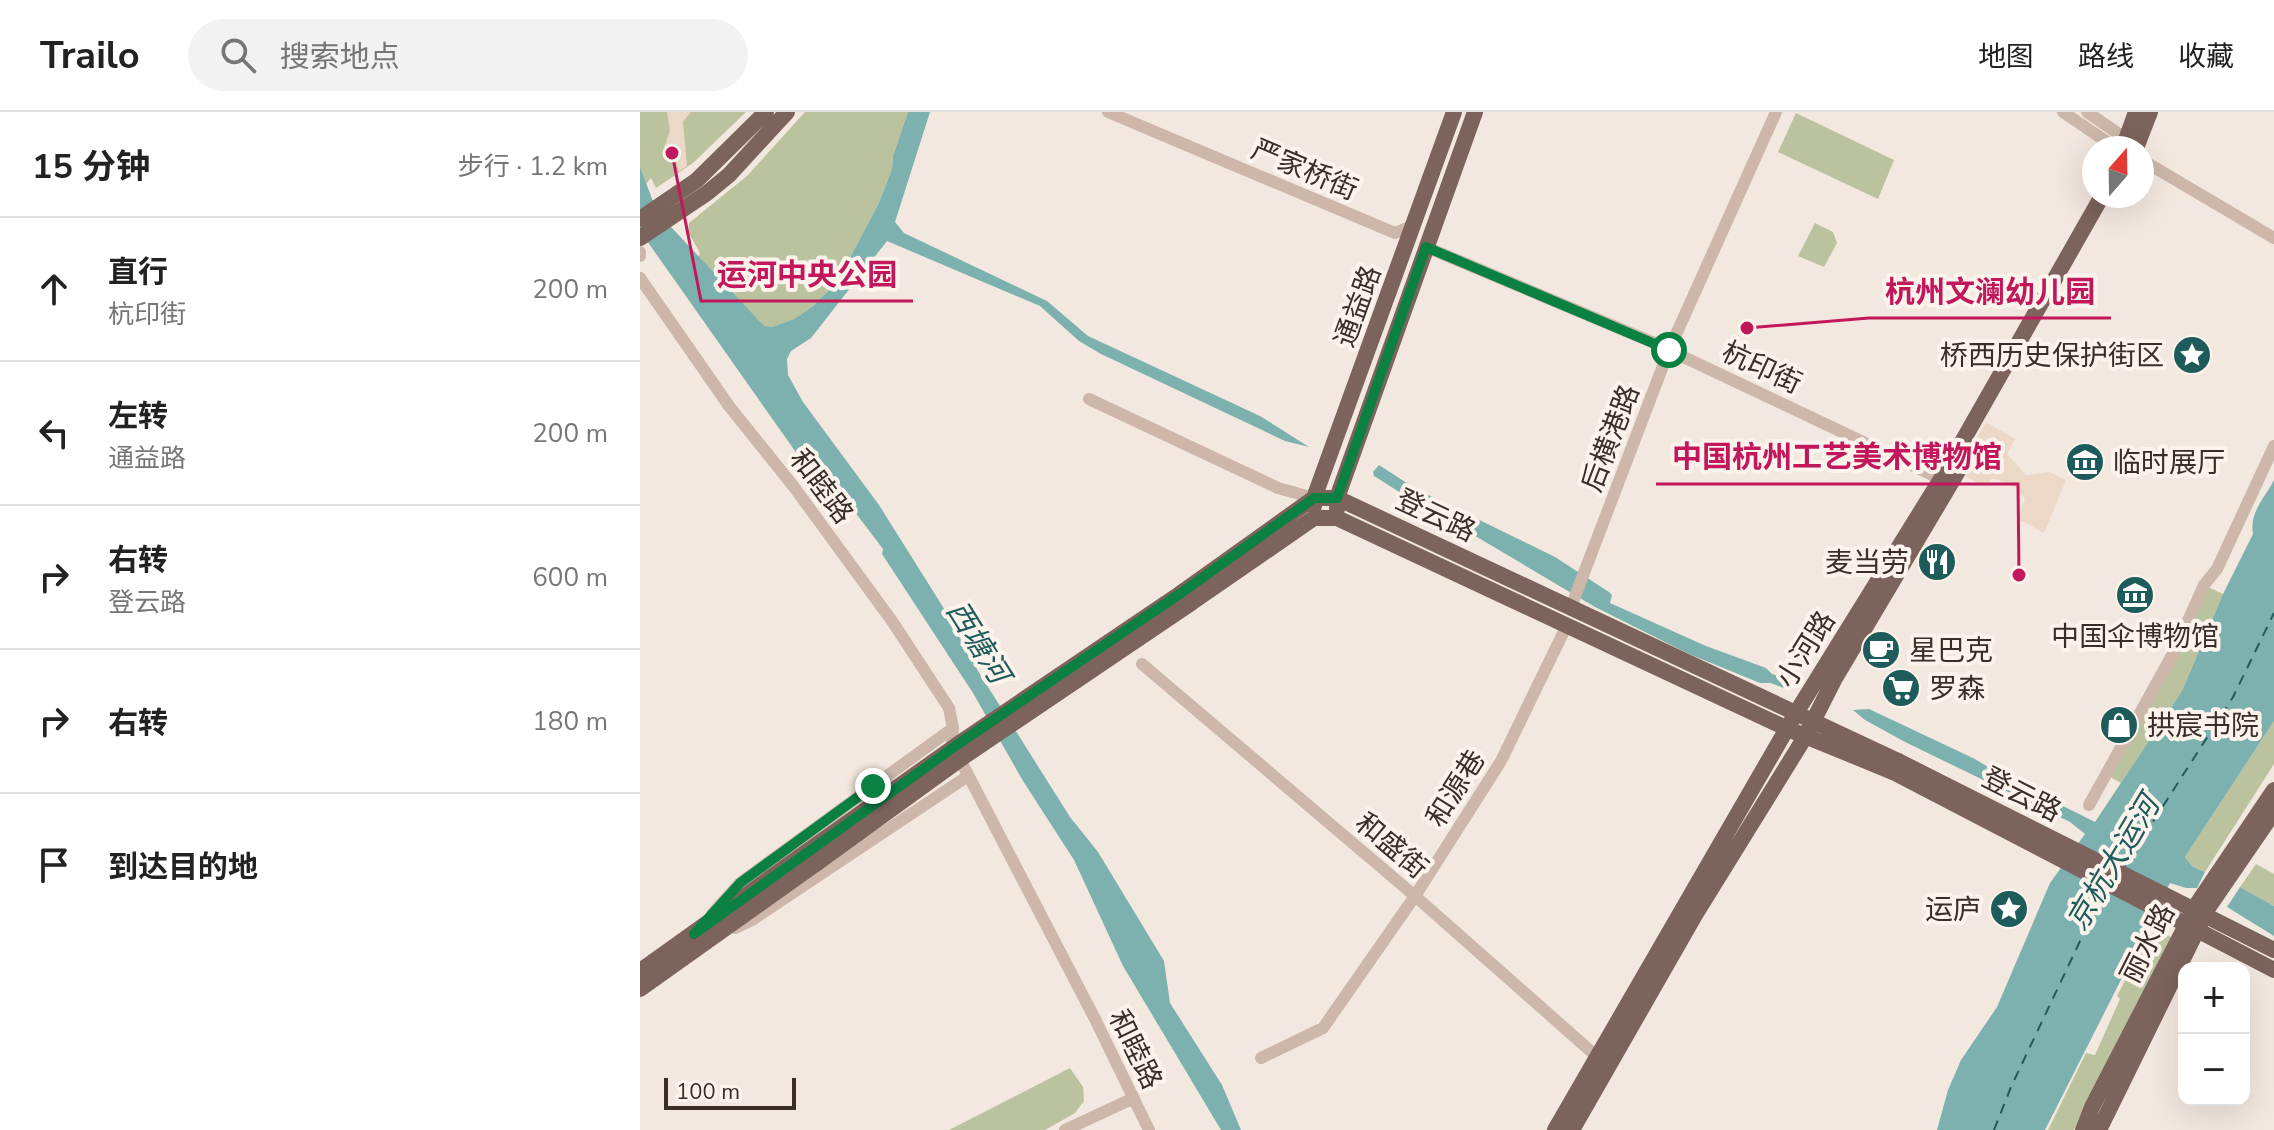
<!DOCTYPE html>
<html lang="zh">
<meta charset="utf-8">
<style>
:root{--surface:#fff;--page:#f2f2f2;--text:#222;--muted:#767676;--line:#e0e0e0}
body{margin:0;font-family:"Nunito Sans","Noto Sans SC",sans-serif;background:var(--page);color:var(--text)}
.controls{position:absolute;right:24px;bottom:24px;display:grid;overflow:hidden;border-radius:16px;box-shadow:0 8px 32px #0002}
.controls button{width:72px;height:72px;display:grid;place-items:center;padding:0;border:0;border-bottom:2px solid var(--line);background:var(--surface);color:var(--text);font:40px sans-serif}
.compass{position:absolute;left:1442px;top:24px;width:72px;height:72px;border-radius:50%;background:var(--surface);box-shadow:0 8px 32px #0002;rotate:20deg}
.scale{position:absolute;left:24px;bottom:20px;width:132px;box-sizing:border-box;padding-left:8px;border:4px solid #3a2d2a;border-top:0;font-size:22px;line-height:28px;white-space:nowrap;color:#3a2d2a;-webkit-text-stroke:6px #fbf3ec;paint-order:stroke}
.stop{position:absolute;width:24px;height:24px;margin:-18px;border:6px solid #0b8043;border-radius:50%;background:#fff}
.stop.end{background:#0b8043;border-color:#fff;box-shadow:0 2px 8px #0008}
.list{margin:0;padding:0;list-style:none}
h2{display:flex;justify-content:space-between;align-items:center;height:104px;margin:0;padding:0 32px;font-size:34px}
h2 small{font-size:26px;font-weight:400;color:var(--muted)}
.list li{display:grid;grid-template-columns:52px 1fr auto;gap:24px;align-items:center;box-sizing:border-box;height:144px;padding:0 32px;border-top:2px solid var(--line)}
.list b{display:block;font-size:30px;white-space:nowrap}
.list p{margin:0;font-size:26px;white-space:nowrap;color:var(--muted)}
.list em{font-size:26px;font-style:normal;color:var(--muted)}
.icon{flex:none;width:44px;height:44px;fill:none;stroke:currentColor;stroke-width:2;stroke-linecap:round;stroke-linejoin:round}
.map{position:relative;flex:none;width:1634px;height:1018px;overflow:hidden}
header{display:flex;align-items:center;gap:48px;box-sizing:border-box;height:112px;padding:0 40px;background:var(--surface);border-bottom:2px solid var(--line)}
header strong{font-size:38px}
nav{display:flex;gap:44px;margin-inline-start:auto;font-size:28px}
.search{width:560px;height:72px;background:var(--page);display:flex;align-items:center;gap:20px;box-sizing:border-box;padding:0 28px;border-radius:44px;color:var(--muted);font-size:30px}
main{display:flex}
aside{flex:1;background:var(--surface)}
.map>svg:first-child{display:block}
.green{fill:#bac39e}
.plaza{fill:#ebd8c6}
.water{fill:#7db1af}
.lines{fill:none;stroke-linecap:round;stroke-linejoin:round}
.canal{stroke:#7db1af;stroke-width:9}
.ferry{stroke:#1e5c5b;stroke-width:2;stroke-dasharray:10 8;stroke-linecap:butt}
.minor{stroke:#ccb7aa;stroke-width:12}
.major{stroke:#7c635b;stroke-width:16}
.major-bridge{stroke:#7c635b;stroke-width:16}
.route{stroke:#0b8043;stroke-width:10}
.labels{text-anchor:middle;stroke-width:8;stroke-linejoin:round;paint-order:stroke}
.street-label{font-size:28px;fill:#3a2d2a;stroke:#fbf3ec}
.poi-label{font-size:28px;fill:#3a2d2a;stroke:#fbf3ec;text-anchor:start}
.water-label{font-size:30px;font-style:italic;fill:#1e5c5b;stroke:#fbf3ec}
.leader{fill:none;stroke:#c2185b;stroke-width:3}
.callout-dot{fill:#c2185b;stroke:#fbf3ec;stroke-width:3}
.callout-label{font-size:30px;text-anchor:middle;font-weight:bold;fill:#c2185b;stroke:#fbf3ec;stroke-width:8;stroke-linejoin:round;paint-order:stroke}
</style>
<header>
<strong>Trailo</strong>
<div class="search"><svg class="icon" aria-label="search" viewBox="0 0 24 24"><circle cx="10" cy="10" r="6"/><path d="M15 15l6 6"/></svg>搜索地点</div>
<nav><a>地图</a><a>路线</a><a>收藏</a></nav>
</header>
<main>
<aside>
<h2>15 分钟<small>步行 · 1.2 km</small></h2>
<ul class="list">
<li><svg class="icon" aria-label="ahead" viewBox="0 0 24 24"><path d="M12 20V5M6 11l6-6 6 6"/></svg><div><b>直行</b><p>杭印街</p></div><em>200 m</em></li>
<li><svg class="icon" aria-label="left" viewBox="0 0 24 24"><path d="M17 20v-9H6M10 6l-5 5 5 5"/></svg><div><b>左转</b><p>通益路</p></div><em>200 m</em></li>
<li><svg class="icon" aria-label="right" viewBox="0 0 24 24"><path d="M7 20v-9h11M14 6l5 5-5 5"/></svg><div><b>右转</b><p>登云路</p></div><em>600 m</em></li>
<li><svg class="icon" aria-label="right" viewBox="0 0 24 24"><path d="M7 20v-9h11M14 6l5 5-5 5"/></svg><div><b>右转</b></div><em>180 m</em></li>
<li><svg class="icon" aria-label="arrive" viewBox="0 0 24 24"><path d="M6 21V4h12l-3 4 3 4H6"/></svg><div><b>到达目的地</b></div></li>
</ul>
</aside>
<div class="map">
<svg width="1634" height="1018" viewBox="0 0 1634 1018">
<rect width="100%" height="100%" fill="#f3e8df"/>
<path class="green" d="M0 0H106L53 51 16 76 11 66 6 72 0 55Z
M165 0H268L253 44 252 57 238 93 206 153 188 179 173 194 154 207 132 215H124L58 146 60 141 48 120 49 111 107 64Z
M1156 1 1254 48 1238 87 1138 40Z
M1175 111 1193 120 1197 131 1184 155 1158 144Z
M1564 473 1583 482 1542 579 1481 671 1467 663Z
M1634 609V652L1565 760 1553 755 1545 745Z
M1616 752 1634 762V794L1600 775Z
M1516 817 1531 825 1444 993 1434 1018H1408L1446 941 1455 943 1480 887 1477 884 1501 837Z
M430 956 443 975 444 989 435 1001 405 1018H309Z"/>
<path class="plaza" d="M27 0H51L43 10 47 54 39 59 33 41 24 36 30 18Z
M1346 310 1375 327 1367 342 1386 363 1409 360 1426 368 1404 421 1378 407 1385 387 1377 376 1353 366 1344 374 1317 360Z"/>
<path class="water" d="M268 0H290L255 110 264 121 407 189 448 224 620 304 669 335 645 329 461 242 439 229 400 194 247 129 171 226 151 239 147 247 148 263 163 290 239 393 303 495 338 559 430 705 458 740 524 849 530 891 582 973 601 1018H581L483 854 434 748 383 669 333 581 242 442 243 437 177 350 167 356 0 119V55L17 100 124 214 132 215 154 207 173 194 188 179 206 153 238 93 252 57 253 44Z
M739 353 776 377 915 445 969 480 972 483 970 491 1066 534 1126 556 1141 571H1120L1049 542 955 495 837 425 810 412 734 364 733 360Z
M1634 368V609L1545 745 1553 755 1565 760 1557 776H1546L1530 771 1405 1018H1297L1308 978 1321 948 1357 895 1410 771 1445 722 1430 710 1265 630 1225 608 1213 598 1229 597 1335 647 1361 663 1455 710 1542 579 1583 482 1613 422C1609 400 1625 386 1634 368Z
M1600 775 1634 794V824L1587 795Z"/>
<g class="lines">
<path class="canal" d="M1130 566 1146 572"/>
<path class="ferry" d="M1484 755 1593 585 1634 501
M1354 1018 1371 975 1450 808 1468 780"/>
<path class="minor" d="M468 0 755 121 774 113
M1423 0 1476 36
M1447 0 1486 27 1489 33
M1502 48 1634 126
M786 135 1012 230 1301 367
M0 140V144
M0 166 89 294 154 375 252 509 309 596 313 616 312 632 455 907 509 1018
M449 287 638 376 674 386
M931 495 1029 238 1136 0
M502 552 775 784 963 950
M1449 693 1535 538 1564 473 1577 457 1634 334
M72 802 100 771 313 616
M95 816 112 808 328 664
M621 946 683 916 775 784 861 649 927 513
M425 1018 494 986"/>
<path class="major" d="M1483 36 1496 0
M1496 36 1510 0
M0 107 57 68 126 0
M0 126 67 81 89 63 147 0
M674 394V386L814 0
M697 397V386L835 0
M541 481 674 386H697L1258 649
M551 491 674 406H697L1148 617 1253 660
M0 859 169 738
M0 877 177 751
M915 1018 1156 601 1301 367 1462 84
M932 1018 1055 803 1165 625 1194 568 1317 361
M1443 1018 1452 995 1557 792 1634 678
M1459 1018 1568 796 1634 700"/>
<path class="major-bridge" d="M1258 649 1634 838
M1253 660 1634 858
M169 738 321 630 541 481
M177 751 326 643 551 491"/>
</g>
<g class="lines">
<path class="route" d="M233 674 100 771 54 822 321 630 541 481 674 386H697L786 135 1029 238"/>
</g>
<defs>
<g id="sight-disc" transform="scale(2)"><circle r="9.5" fill="#1e5c5b" stroke="#fbf3ec"/><path d="M0-6L1.8-2.2L6-1.7L2.9 1.2L3.7 5.4L0 3.3L-3.7 5.4L-2.9 1.2L-6-1.7L-1.8-2.2Z" fill="#fff"/></g>
<g id="museum-disc" transform="scale(2)"><circle r="9.5" fill="#1e5c5b" stroke="#fbf3ec"/><path d="M0-6L6-3V-2H-6V-3ZM-5-1h2V3h-2ZM-1-1h2V3h-2ZM3-1h2V3H3ZM-6 4H6V6H-6Z" fill="#fff"/></g>
<g id="restaurant-disc" transform="scale(2)"><circle r="9.5" fill="#1e5c5b" stroke="#fbf3ec"/><path d="M-5-6h1v4h1v-4h1v4h1v-4h1v5L-1.5 .5V6h-2V.5L-5-1ZM5-6V6H3V1.5H1.5Q1.5-4 5-6Z" fill="#fff"/></g>
<g id="cafe-disc" transform="scale(2)"><circle r="9.5" fill="#1e5c5b" stroke="#fbf3ec"/><path d="M-5.5-4.5H6V0H3Q3 3.5 0 3.5H-2.5Q-5.5 3.5-5.5 0ZM3-3.2v2h1.7v-2ZM-6 4.5H4V6H-6Z" fill="#fff"/></g>
<g id="supermarket-disc" transform="scale(2)"><circle r="9.5" fill="#1e5c5b" stroke="#fbf3ec"/><path d="M-6-5.5h2.5l.6 2H6L4.5 2H-2.5L-4.4-4H-6ZM-1.5 3.2a1.3 1.3 0 1 0 .1 0ZM3 3.2a1.3 1.3 0 1 0 .1 0Z" fill="#fff"/></g>
<g id="shop-disc" transform="scale(2)"><circle r="9.5" fill="#1e5c5b" stroke="#fbf3ec"/><path d="M-5-2.5h2.3a2.7 3.5 0 0 1 5.4 0H5L5.5 6h-11ZM-1.5-2.5h3a1.5 2.3 0 0 0-3 0Z" fill="#fff"/></g>
</defs>
<g fill-rule="evenodd">
<use href="#sight-disc" x="1552" y="243"/>
<use href="#museum-disc" x="1445" y="350"/>
<use href="#restaurant-disc" x="1297" y="450"/>
<use href="#museum-disc" x="1495" y="483"/>
<use href="#cafe-disc" x="1241" y="538"/>
<use href="#supermarket-disc" x="1261" y="576"/>
<use href="#shop-disc" x="1479" y="613"/>
<use href="#sight-disc" x="1369" y="797"/>
</g>
<g class="labels">
<g class="street-label">
<text transform="translate(665 57) rotate(23)" y="10">严家桥街</text>
<text transform="translate(717 194) rotate(-70)" y="10">通益路</text>
<text transform="translate(1122 255) rotate(25)" y="10">杭印街</text>
<text transform="translate(970 326) rotate(-69)" y="10">后横港路</text>
<text transform="translate(182 374) rotate(53)" y="10">和睦路</text>
<text transform="translate(796 403) rotate(25)" y="10">登云路</text>
<text transform="translate(1165 537) rotate(-58)" y="10">小河路</text>
<text transform="translate(815 676) rotate(-58)" y="10">和源巷</text>
<text transform="translate(1382 682) rotate(27)" y="10">登云路</text>
<text transform="translate(752 733) rotate(40)" y="10">和盛街</text>
<text transform="translate(1507 831) rotate(-63)" y="10">丽水路</text>
<text transform="translate(496 937) rotate(64)" y="10">和睦路</text>
</g>
<g class="poi-label">
<text x="1524" y="253" text-anchor="end">桥西历史保护街区</text>
<text x="1473" y="360">临时展厅</text>
<text x="1269" y="460" text-anchor="end">麦当劳</text>
<text x="1495" y="534" text-anchor="middle">中国伞博物馆</text>
<text x="1269" y="548">星巴克</text>
<text x="1289" y="586">罗森</text>
<text x="1507" y="623">拱宸书院</text>
<text x="1341" y="807" text-anchor="end">运庐</text>
</g>
<g class="water-label">
<text transform="translate(338 530) rotate(58)" y="10">西塘河</text>
<text transform="translate(1473 751) rotate(-59)" y="10">京杭大运河</text>
</g>
</g>
<path class="leader" d="M32 41L61 189H273M1107 216L1229 206H1471M1379 463L1378 372H1016"/>
<g class="callout-dot">
<circle cx="32" cy="41" r="8"/>
<circle cx="1107" cy="216" r="8"/>
<circle cx="1379" cy="463" r="8"/>
</g>
<g class="callout-label">
<text x="167" y="173">运河中央公园</text>
<text x="1350" y="190">杭州文澜幼儿园</text>
<text x="1197" y="355">中国杭州工艺美术博物馆</text>
</g>
</svg>
<div class="controls">
<button>+</button>
<button>−</button>
</div>
<svg class="compass" viewBox="-18 -18 36 36"><path d="M0-13l5 13h-10z" fill="#e53935"/><path d="M0 13l5-13h-10z" fill="#767676"/></svg>
<div class="scale">100 m</div>
<div class="stop" style="left:1029px;top:238px"></div>
<div class="stop end" style="left:233px;top:674px"></div>
</div>
</main>
